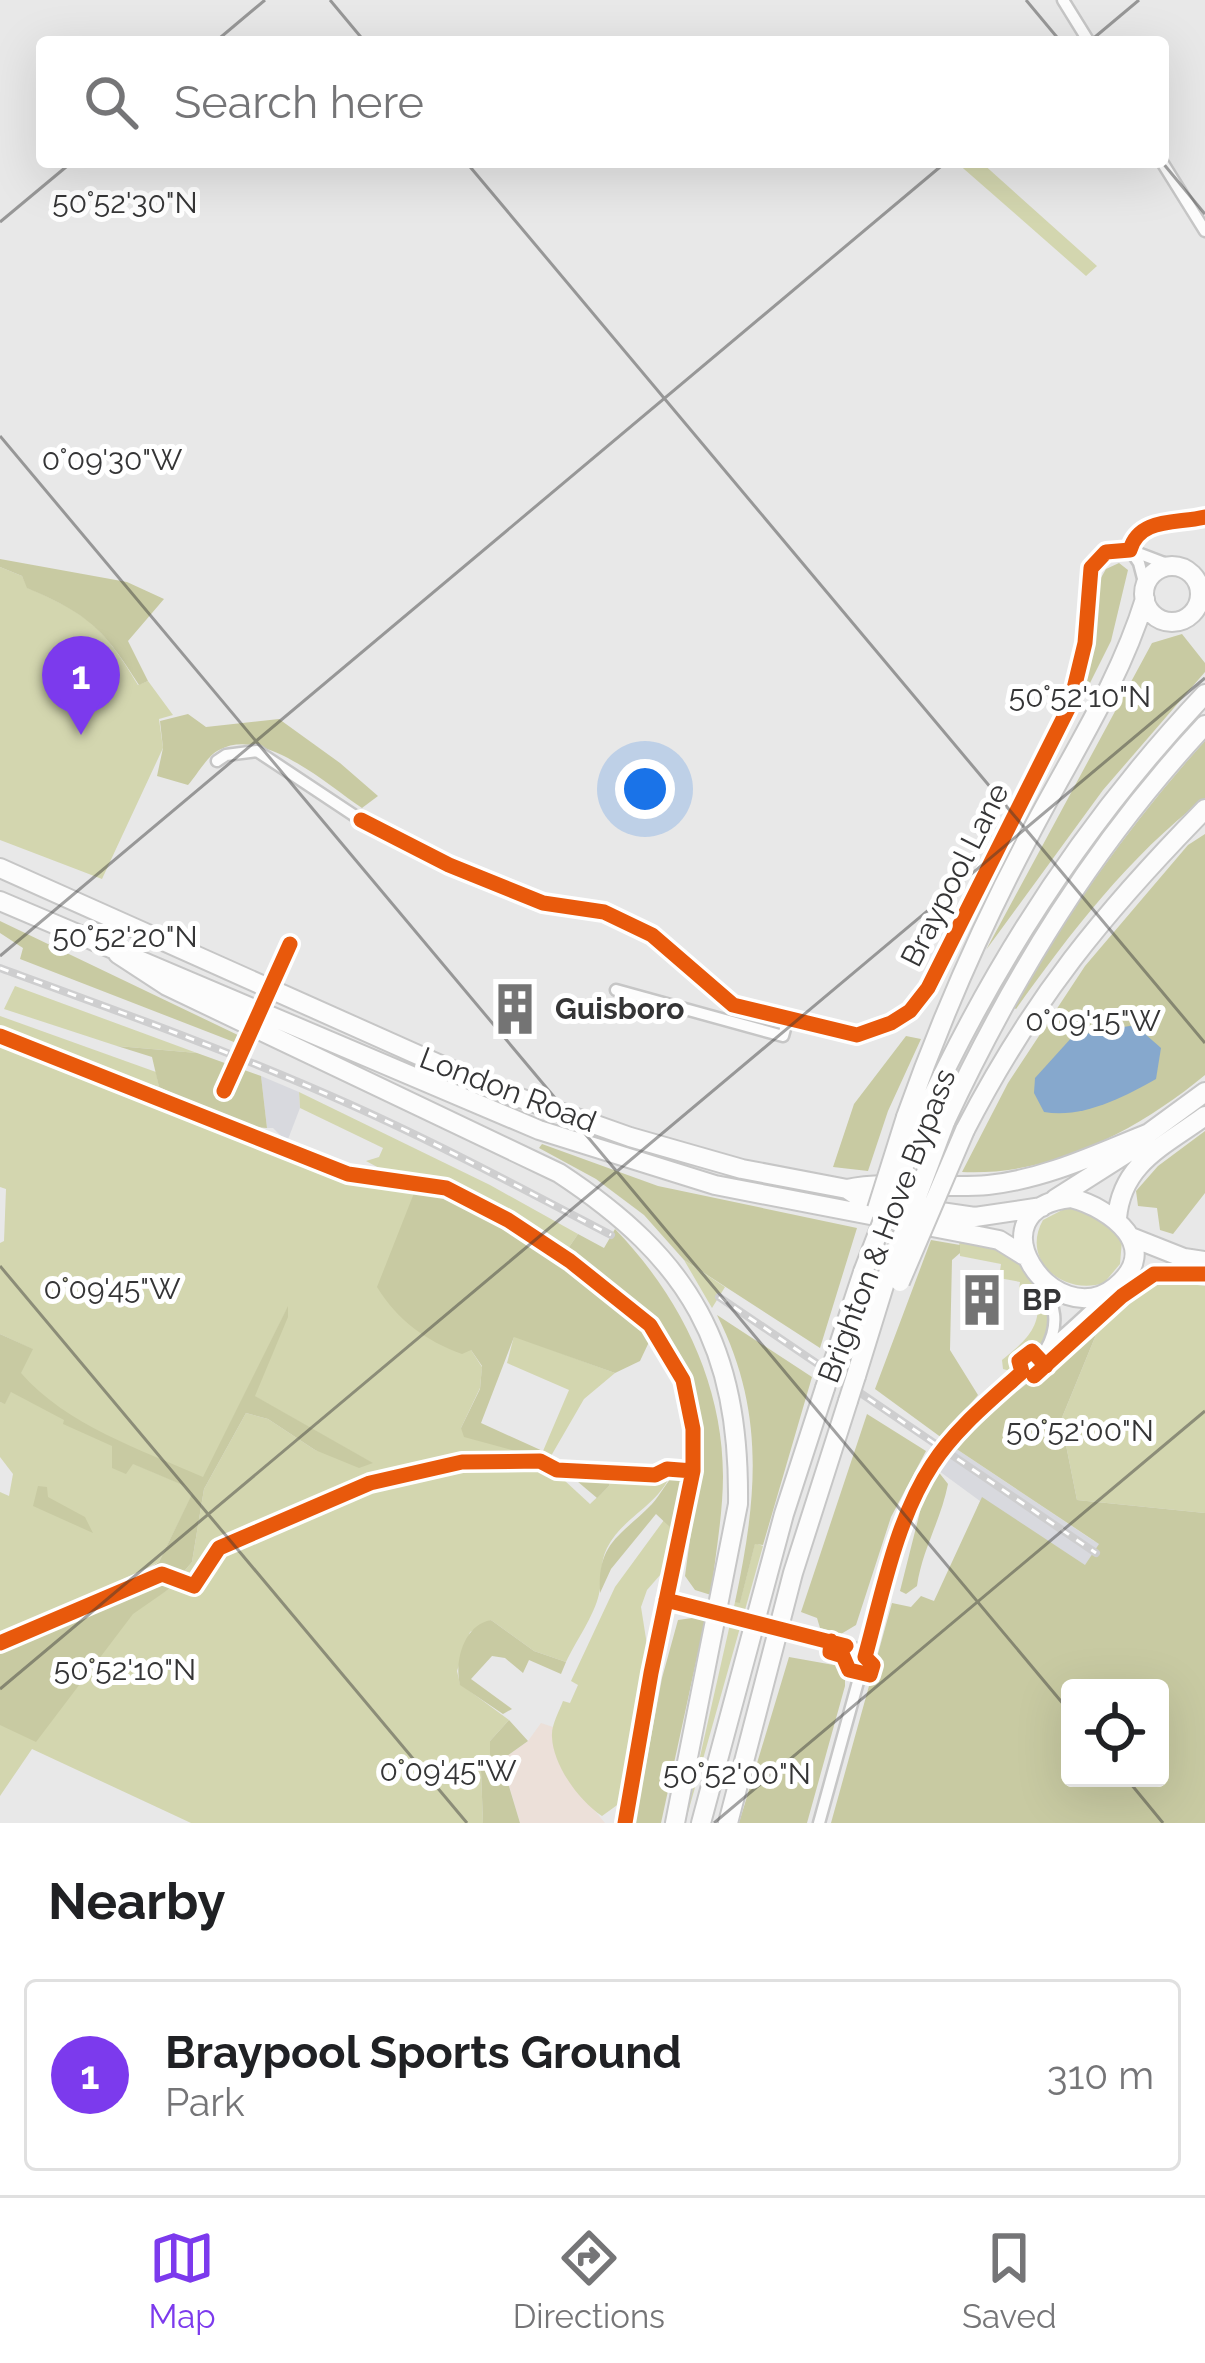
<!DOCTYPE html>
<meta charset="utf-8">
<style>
:root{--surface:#fff;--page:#f6f6f6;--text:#202124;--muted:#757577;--line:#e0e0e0;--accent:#7c3aed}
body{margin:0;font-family:Raleway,sans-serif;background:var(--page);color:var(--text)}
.controls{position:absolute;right:36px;bottom:36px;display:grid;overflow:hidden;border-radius:12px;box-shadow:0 12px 48px #0002}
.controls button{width:108px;height:108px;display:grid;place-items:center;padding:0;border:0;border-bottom:3px solid var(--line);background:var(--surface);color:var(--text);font:60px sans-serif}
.you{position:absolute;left:645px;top:789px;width:42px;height:42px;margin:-30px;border:9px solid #fff;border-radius:50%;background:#1a73e8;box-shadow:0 0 0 18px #1a73e833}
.badge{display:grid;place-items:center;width:78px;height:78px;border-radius:50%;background:var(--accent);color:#fff;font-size:39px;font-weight:700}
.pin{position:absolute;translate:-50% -99px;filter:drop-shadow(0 3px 6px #0008)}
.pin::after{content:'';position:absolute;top:63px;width:42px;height:36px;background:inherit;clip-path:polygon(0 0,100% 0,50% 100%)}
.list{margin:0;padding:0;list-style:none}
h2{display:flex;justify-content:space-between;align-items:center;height:156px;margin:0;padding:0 48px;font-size:51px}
h2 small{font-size:39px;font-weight:400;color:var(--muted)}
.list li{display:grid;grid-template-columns:78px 1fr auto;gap:36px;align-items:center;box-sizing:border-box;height:192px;margin:0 24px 24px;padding:0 24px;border:3px solid var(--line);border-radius:12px}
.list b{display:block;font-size:45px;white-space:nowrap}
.list p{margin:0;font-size:39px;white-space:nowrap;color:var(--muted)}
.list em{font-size:39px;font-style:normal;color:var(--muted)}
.icon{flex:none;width:66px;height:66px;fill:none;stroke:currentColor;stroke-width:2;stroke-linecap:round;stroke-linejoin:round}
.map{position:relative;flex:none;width:1205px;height:1823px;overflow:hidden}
.search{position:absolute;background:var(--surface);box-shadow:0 12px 48px #0002;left:36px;right:36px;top:36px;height:132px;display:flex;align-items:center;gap:30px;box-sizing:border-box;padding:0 42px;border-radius:12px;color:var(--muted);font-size:45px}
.sheet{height:372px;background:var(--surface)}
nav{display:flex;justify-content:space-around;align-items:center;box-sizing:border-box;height:168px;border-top:3px solid var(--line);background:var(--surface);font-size:33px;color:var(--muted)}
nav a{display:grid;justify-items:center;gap:6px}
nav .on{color:var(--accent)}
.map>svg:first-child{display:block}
.industrial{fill:#ece0d9}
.built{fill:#d8d9de}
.green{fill:#d3d6af}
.forest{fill:#c8caa2;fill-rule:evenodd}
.water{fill:#86a8cd}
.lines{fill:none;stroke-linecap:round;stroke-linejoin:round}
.street-tunnel{stroke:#c4c4c4;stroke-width:10;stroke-dasharray:10 5;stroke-linecap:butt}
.street-casing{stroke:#c6c6c6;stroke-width:15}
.highway-casing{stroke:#c6c6c6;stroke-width:22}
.street{stroke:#fcfcfc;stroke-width:10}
.highway{stroke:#fcfcfc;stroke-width:18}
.rail-casing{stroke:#cececf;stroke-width:8}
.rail{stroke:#fff;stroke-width:3;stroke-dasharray:9;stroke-linecap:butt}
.highway-bridge-casing{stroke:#c6c6c6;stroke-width:22;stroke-linecap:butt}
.highway-bridge{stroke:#fcfcfc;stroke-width:18}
.cycleway-casing{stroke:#fff;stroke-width:22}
.cycleway{stroke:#e8590c;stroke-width:15}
.ticks{fill:none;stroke:#353536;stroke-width:3;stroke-opacity:0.45}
.labels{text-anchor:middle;stroke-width:10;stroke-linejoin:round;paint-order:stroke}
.street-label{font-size:30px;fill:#353536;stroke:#fff}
.poi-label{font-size:30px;font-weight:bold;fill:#353536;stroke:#fff;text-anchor:start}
.ticks-label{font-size:30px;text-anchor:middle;fill:#353536;stroke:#fff;stroke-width:10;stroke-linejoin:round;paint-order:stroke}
</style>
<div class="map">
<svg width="1205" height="1823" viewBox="0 0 1205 1823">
<rect width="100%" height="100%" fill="#e8e8e8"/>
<path class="industrial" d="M541 1723 553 1727 556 1756 567 1777 605 1823H520L508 1782 507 1756 528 1741Z"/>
<path class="built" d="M261 1076 299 1092 300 1108 287 1142 273 1128H267Z
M955 1448 1094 1541 1104 1543 1095 1587 977 1508 980 1501 939 1471Z"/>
<path class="green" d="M956 162H981L1097 266 1086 276Z
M0 567 22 576 28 588C88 614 104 628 138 685L148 681 173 715 159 719 163 748 102 879 0 840Z
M15 986 197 1053 117 1046 4 1009Z
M0 1016 156 1072 159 1087 93 1068 0 1032Z
M0 1041 350 1185 416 1188 471 1350 482 1367 480 1388 461 1428 543 1451 569 1390 507 1363 514 1336 615 1373 584 1399 551 1456 566 1468H551L590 1504 609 1486 615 1468 673 1469C661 1505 623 1516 607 1548 599 1564 603 1578 599 1594 594 1616 576 1641 566 1662L534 1651 491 1620 470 1632 457 1671 460 1684 509 1720 490 1741V1754L481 1771 483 1823H191L32 1749 0 1796V1646L110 1599 154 1598 169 1589 192 1562 204 1489 246 1413 268 1419 315 1450 372 1463 254 1396 287 1309 200 1485 132 1463 186 1486 193 1493 159 1562 0 1639V1492L9 1496 13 1474 0 1457V1402L5 1403 32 1349 0 1334V1243L4 1241 6 1189 0 1187Z
M299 1092 490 1185 578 1234 567 1250 443 1180 392 1175 366 1161 379 1157 383 1148 300 1108Z
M1068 1207 1104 1217 1122 1240 1120 1264 1104 1283C1064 1296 1020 1261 1043 1220Z
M959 1240C974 1244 992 1245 1006 1253 1028 1266 1058 1306 1048 1333 1044 1343 1018 1364 1010 1371L1003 1369 1002 1360C1020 1345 1038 1332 1038 1307L1019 1290 1020 1282 999 1278 1001 1264 960 1256Z
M684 1260 725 1287 712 1308Z
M1158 1280 1205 1286V1513L1077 1500 1061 1420 1100 1325Z
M664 1520 672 1529 661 1574 647 1590 641 1607 647 1645 620 1803 602 1816C579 1801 553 1765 552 1737 551 1725 559 1712 563 1701L570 1703 578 1685 571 1681 615 1587Z
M755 1543 763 1546 685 1823 735 1602H740Z"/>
<path class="forest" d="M0 559 127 582 164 599 128 641 148 681 139 685C104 629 88 614 27 588L22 576 0 567Z
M1119 563 1128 570 1111 641 1082 699 1098 583 1106 569Z
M1182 634 1205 663V672L1103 790 986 950 1152 643Z
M188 714 206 727 279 719 340 763 378 796 362 808C326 784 263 726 219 750 208 755 197 775 188 785L157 776 163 748 160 721Z
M1205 741V798C1129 856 1071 932 1016 1009L1010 1006C1068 914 1132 821 1205 741Z
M1205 834V1075C1137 1131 1052 1176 962 1172L1008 1083 1085 966 1188 845Z
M0 921 242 1037 239 1044 20 959 23 948 0 933Z
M906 1036 921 1039 888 1111 868 1171 833 1167 854 1104Z
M117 1046 197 1053 261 1076 267 1128 243 1126 159 1087 152 1057Z
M1205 1131V1193L1173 1234 1160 1230 1157 1208 1138 1206 1136 1191 1158 1166Z
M542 1144 658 1186 857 1228 820 1348 684 1260 644 1215 596 1179 539 1148Z
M416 1188 445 1194 470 1206 571 1272 634 1321 649 1342 640 1361 615 1373 514 1337 481 1423 545 1452H519L464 1437 461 1428 480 1389 482 1366 471 1350 462 1354C426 1341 397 1320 377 1287Z
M615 1229C679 1295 723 1382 723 1476 723 1515 715 1556 711 1595L695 1590 685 1576C697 1483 717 1404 653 1324 631 1296 594 1273 567 1250L578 1234 604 1248Z
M931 1240 960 1245V1253L952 1260 950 1350 978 1395 942 1438 875 1389Z
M288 1306V1317L255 1396 373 1463 359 1468 315 1450 268 1419 246 1413 204 1489 192 1562 169 1589 133 1614 36 1742 0 1725V1646L110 1599 153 1585 144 1572 159 1562 192 1494 185 1486 133 1464 126 1474 112 1468V1446L63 1424 64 1420 11 1392 5 1404 0 1402V1334L33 1349 21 1373C66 1425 142 1450 203 1477Z
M717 1315 812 1377 763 1545 755 1544 740 1603 735 1602C757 1499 766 1412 717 1315Z
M1100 1325 1061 1420 1077 1500 1205 1513V1823H831L892 1603 911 1607 921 1596 934 1601 982 1497 1085 1565 1099 1544 955 1448 1000 1405ZM1070 1688H1160V1778H1070Z
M867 1414 926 1451 891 1517 856 1625 841 1634 820 1628 817 1618 801 1612Z
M937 1470 948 1484C941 1520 922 1550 917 1586L906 1594 900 1591 927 1484Z
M588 1473 612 1476 609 1486 597 1498 571 1476Z
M676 1473 684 1476 672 1529 656 1514 611 1569 600 1593C597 1542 621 1536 652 1504 661 1494 666 1482 676 1473Z
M38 1486 47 1487 48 1497 85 1517 93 1533 33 1506Z
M706 1616 661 1823H635L662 1678 678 1620Z
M491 1620 534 1651 566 1662 561 1674 529 1660 523 1673 505 1658 492 1656 471 1679 512 1709 503 1714 460 1685C454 1661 464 1625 491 1620Z
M789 1657 845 1667V1686L807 1823H739Z
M509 1720 528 1741 507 1756 513 1766 508 1783 520 1823H483L481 1771 490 1754V1741Z"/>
<path class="water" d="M1135 1025 1161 1048 1156 1079C1124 1097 1082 1119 1044 1112L1034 1093 1035 1078 1073 1036Z"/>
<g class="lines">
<path class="street-tunnel" d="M698 1607 799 1632"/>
<g class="street-casing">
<path id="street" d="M1063 0 1089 42
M1162 162 1205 231
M1130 550C1139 517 1177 524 1205 517
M1131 551 1139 563 1145 586
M217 761 226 755 257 751 361 820 449 865 543 903 604 912 652 935 733 1005 857 1035 891 1023 910 1011 928 988 1070 705 1085 643 1091 568 1101 556 1114 550H1130L1172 566
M616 990 783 1036 788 1018
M0 1036 348 1174 446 1188 508 1220 570 1261 650 1325 683 1380 693 1429V1471L651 1673 625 1823
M1042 1282C1055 1306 1060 1324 1046 1349
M666 1600 698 1607
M799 1632 866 1652
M819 1823 890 1566C901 1531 913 1492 934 1462 981 1398 1049 1353 1104 1297"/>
</g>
<g class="highway-casing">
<path id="highway" d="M1144 594a28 28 0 1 1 56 0a28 28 0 1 1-56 0Z
M0 868 492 1088 630 1137 742 1169 847 1189 865 1201 975 1217 1042 1207
M0 901 539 1130 715 1185 979 1236 999 1240 1023 1255
M118 954 167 986 559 1173C690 1259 740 1346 738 1504L675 1823
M906 1117C940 1021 980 929 1028 838 1069 758 1118 686 1145 599
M922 1119C994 961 1085 821 1205 694
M945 1122C1013 976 1095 843 1205 725
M965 1130C1032 1000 1103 913 1205 809
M847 1189C888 1180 943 1189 988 1185 1045 1179 1097 1154 1149 1133
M1071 1198C1111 1208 1164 1248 1115 1287 1054 1336 968 1209 1071 1198Z
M1055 1199 1132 1150 1149 1133 1205 1092
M1117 1218C1122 1163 1164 1146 1205 1116
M1131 1237 1184 1258 1205 1261
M833 1363 863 1272
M856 1376 886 1279
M701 1823 784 1514 825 1388
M728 1823 793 1573 848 1401"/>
</g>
<use href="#street" class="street"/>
<use href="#highway" class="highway"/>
<g class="rail-casing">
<path id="rail" d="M0 968C118 1011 235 1053 349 1104 439 1144 525 1190 611 1235
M719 1297 1096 1553"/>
</g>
<use href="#rail" class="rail"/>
<g class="highway-bridge-casing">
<path id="highway-bridge" d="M877 1209 906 1117
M863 1272 922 1119
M886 1279 945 1122
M900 1282 965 1130
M825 1388 833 1363
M848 1401 856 1376"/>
</g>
<use href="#highway-bridge" class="highway-bridge"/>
<g class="cycleway-casing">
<path id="cycleway" d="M361 820 449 865 543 903 604 912 652 935 733 1005 857 1035 891 1023 910 1011 928 988 1070 705 1085 643 1091 568 1106 552 1130 550C1139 517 1177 524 1205 517
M0 1036 348 1174 446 1188 508 1220 570 1261 650 1325 683 1380 693 1429V1471L651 1673 625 1823
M224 1091 290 944
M1034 1376 1122 1296 1154 1274H1205
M666 1600 846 1646
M831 1641 830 1652 843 1656 849 1670 870 1675 873 1665 865 1657C882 1595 896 1520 932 1465 955 1429 991 1400 1022 1372L1019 1361 1032 1351 1046 1366
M0 1643 162 1574 194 1586 219 1548 370 1483 462 1462 540 1461 557 1470 655 1475 667 1469 693 1471"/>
</g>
<use href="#cycleway" class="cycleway"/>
</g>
<path class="ticks" d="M330 0 365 42M1026 0 1061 42M215 42 265 0M1089 42 1139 0M466 162 1205 1043M1162 162 1205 214M0 222 72 162M0 436 1070 1712M0 956 946 162M0 1266 467 1823M0 1689 1205 678M1126 1778 1163 1823M714 1823 1205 1411"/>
<defs>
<g id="building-bare" transform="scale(4.14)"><path d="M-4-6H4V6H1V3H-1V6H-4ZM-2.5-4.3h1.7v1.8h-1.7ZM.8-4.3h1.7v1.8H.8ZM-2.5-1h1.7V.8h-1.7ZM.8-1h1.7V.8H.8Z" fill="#747474" stroke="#fff" stroke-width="2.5" paint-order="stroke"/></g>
</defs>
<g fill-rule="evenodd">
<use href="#building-bare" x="515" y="1009"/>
<use href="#building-bare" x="982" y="1300"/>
</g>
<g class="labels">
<g class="street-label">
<text transform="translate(955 875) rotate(-63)" y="10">Braypool Lane</text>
<text transform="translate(508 1090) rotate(21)" y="10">London Road</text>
<text transform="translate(887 1226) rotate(-69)" y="10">Brighton &amp; Hove Bypass</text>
</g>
<g class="poi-label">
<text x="555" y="1019">Guisboro</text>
<text x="1022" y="1310">BP</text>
</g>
</g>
<g class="ticks-label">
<text x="125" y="213">50°52'30"N</text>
<text x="112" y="470">0°09'30"W</text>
<text x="1080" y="707">50°52'10"N</text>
<text x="125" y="947">50°52'20"N</text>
<text x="1093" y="1031">0°09'15"W</text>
<text x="112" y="1299">0°09'45"W</text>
<text x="1080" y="1441">50°52'00"N</text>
<text x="125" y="1680">50°52'10"N</text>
<text x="448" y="1781">0°09'45"W</text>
<text x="737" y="1784">50°52'00"N</text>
</g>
</svg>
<div class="controls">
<button><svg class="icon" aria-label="locate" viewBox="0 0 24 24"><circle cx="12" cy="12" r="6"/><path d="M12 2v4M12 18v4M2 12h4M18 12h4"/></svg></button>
</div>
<div class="you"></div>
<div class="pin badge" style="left:81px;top:735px">1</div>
<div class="search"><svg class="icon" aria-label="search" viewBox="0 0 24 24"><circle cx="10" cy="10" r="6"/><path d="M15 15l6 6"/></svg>Search here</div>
</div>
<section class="sheet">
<h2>Nearby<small></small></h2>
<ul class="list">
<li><span class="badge">1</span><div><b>Braypool Sports Ground</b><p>Park</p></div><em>310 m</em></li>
</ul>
</section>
<nav>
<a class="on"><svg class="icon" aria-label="map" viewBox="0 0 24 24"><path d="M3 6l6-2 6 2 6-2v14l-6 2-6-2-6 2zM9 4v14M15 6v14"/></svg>Map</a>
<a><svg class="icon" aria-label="directions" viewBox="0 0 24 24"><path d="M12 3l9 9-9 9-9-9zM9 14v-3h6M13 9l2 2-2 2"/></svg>Directions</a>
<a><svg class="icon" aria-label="saved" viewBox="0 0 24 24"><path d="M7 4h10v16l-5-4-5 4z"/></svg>Saved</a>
</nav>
